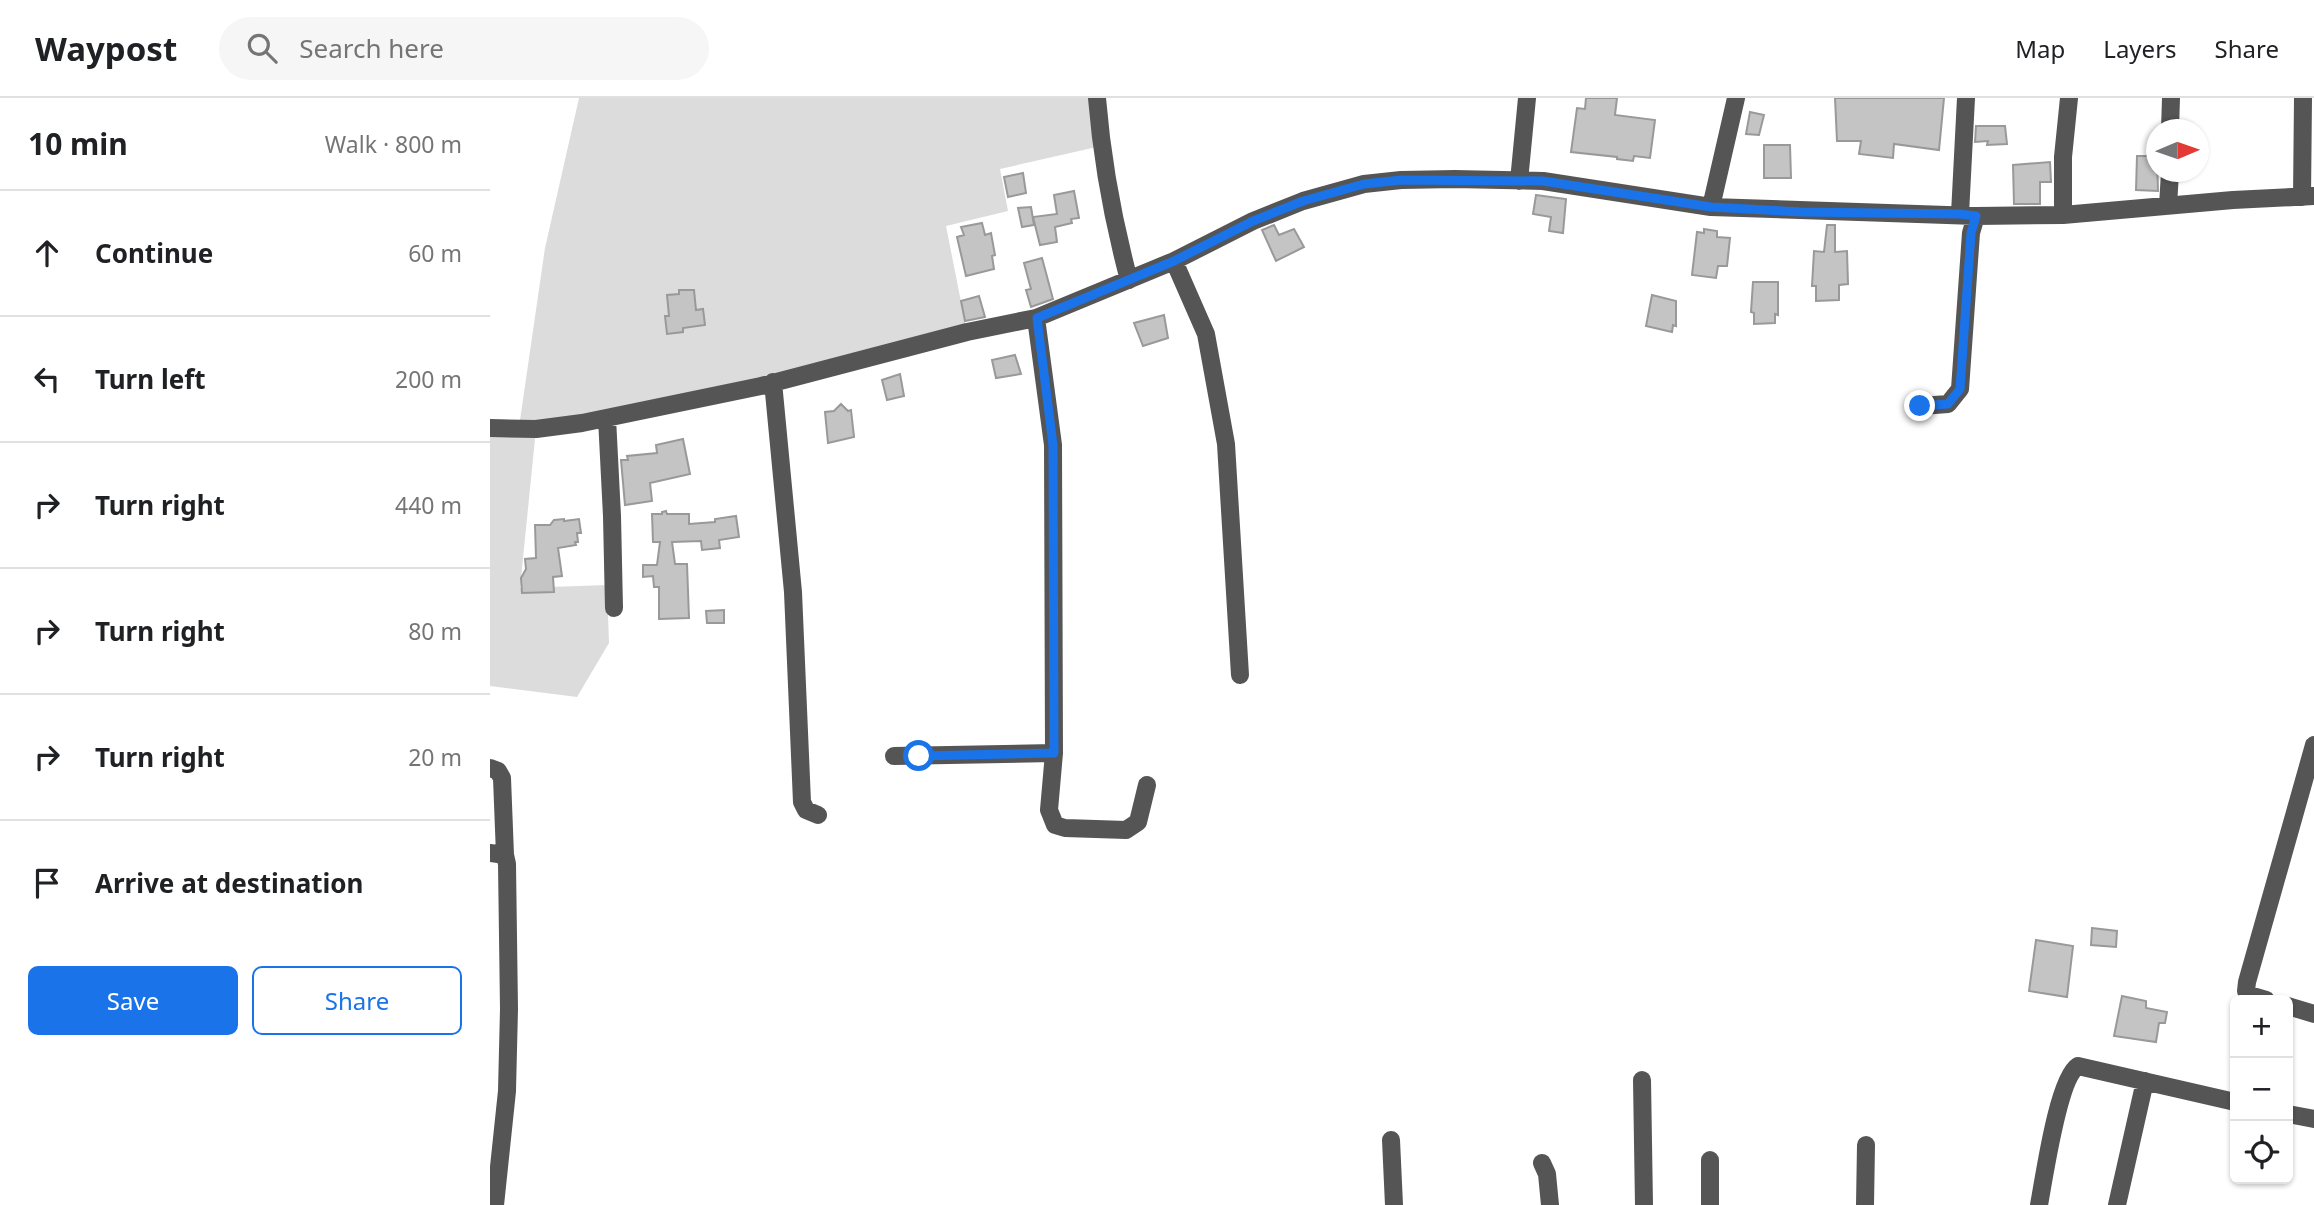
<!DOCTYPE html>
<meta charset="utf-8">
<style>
:root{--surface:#fff;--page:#f6f6f6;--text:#202124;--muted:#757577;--line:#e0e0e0;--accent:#1a73e8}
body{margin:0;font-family:"Noto Sans",sans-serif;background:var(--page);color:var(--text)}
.controls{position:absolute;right:21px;bottom:21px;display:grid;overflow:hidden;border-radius:10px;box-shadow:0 2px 5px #0004}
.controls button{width:63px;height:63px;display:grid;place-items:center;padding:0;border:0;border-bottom:2px solid var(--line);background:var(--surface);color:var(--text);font:35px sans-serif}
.compass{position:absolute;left:1656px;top:21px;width:63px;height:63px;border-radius:50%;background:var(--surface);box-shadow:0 2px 5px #0004;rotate:88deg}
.stop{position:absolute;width:21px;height:21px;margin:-16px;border:5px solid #1a73e8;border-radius:50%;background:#fff}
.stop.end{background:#1a73e8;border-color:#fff;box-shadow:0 2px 7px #0008}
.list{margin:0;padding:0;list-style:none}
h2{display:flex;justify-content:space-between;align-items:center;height:91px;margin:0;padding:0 28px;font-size:30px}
h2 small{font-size:23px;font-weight:400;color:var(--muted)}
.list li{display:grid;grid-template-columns:46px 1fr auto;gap:21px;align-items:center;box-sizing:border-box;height:126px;padding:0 28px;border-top:2px solid var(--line)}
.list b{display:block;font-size:26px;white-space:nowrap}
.list em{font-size:23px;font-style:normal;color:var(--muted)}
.actions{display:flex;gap:14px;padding:21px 28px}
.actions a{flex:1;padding:16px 0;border:2px solid var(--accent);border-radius:10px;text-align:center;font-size:24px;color:var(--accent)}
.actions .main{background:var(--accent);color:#fff}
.icon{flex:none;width:38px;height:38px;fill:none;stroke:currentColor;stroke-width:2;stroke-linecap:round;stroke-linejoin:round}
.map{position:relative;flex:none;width:1824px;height:1107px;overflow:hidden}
header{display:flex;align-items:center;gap:42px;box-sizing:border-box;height:98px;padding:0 35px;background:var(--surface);border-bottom:2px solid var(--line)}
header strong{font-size:33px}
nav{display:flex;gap:38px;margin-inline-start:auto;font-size:24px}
.search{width:490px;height:63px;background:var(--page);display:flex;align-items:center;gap:18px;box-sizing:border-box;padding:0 24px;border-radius:38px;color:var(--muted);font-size:26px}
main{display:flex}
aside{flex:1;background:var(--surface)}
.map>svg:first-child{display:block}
.green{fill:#dcdcdc}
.building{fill:#c4c4c4;stroke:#999;stroke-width:2}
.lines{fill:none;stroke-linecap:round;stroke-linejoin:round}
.minor{stroke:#555;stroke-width:18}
.route{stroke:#1a73e8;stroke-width:9}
</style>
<header>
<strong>Waypost</strong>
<div class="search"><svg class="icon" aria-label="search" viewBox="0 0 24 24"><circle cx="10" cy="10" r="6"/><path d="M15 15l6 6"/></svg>Search here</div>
<nav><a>Map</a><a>Layers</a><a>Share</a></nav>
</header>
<main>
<aside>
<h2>10 min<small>Walk · 800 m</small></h2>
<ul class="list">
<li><svg class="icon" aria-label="ahead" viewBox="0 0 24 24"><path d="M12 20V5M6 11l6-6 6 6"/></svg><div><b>Continue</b></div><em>60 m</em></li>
<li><svg class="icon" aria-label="left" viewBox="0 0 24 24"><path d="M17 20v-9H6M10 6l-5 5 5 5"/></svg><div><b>Turn left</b></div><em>200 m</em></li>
<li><svg class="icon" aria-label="right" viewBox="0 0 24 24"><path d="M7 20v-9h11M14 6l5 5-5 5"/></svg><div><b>Turn right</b></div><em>440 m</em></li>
<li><svg class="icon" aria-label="right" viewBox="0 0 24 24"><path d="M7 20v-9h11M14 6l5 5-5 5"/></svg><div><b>Turn right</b></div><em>80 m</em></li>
<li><svg class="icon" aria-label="right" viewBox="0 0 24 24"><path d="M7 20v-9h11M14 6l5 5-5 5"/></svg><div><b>Turn right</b></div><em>20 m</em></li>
<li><svg class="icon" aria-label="arrive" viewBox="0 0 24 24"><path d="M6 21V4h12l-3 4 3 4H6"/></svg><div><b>Arrive at destination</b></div></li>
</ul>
<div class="actions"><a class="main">Save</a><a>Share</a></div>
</aside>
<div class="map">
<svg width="1824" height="1107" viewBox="0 0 1824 1107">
<rect width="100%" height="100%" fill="#fff"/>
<path class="green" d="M89 0H607L611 48 510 71 518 113 456 128 477 234 46 331 30 490 117 487 119 545 87 599 0 588V327L29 329 55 150Z"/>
<path class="building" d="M1096 0H1127L1125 17 1165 22 1160 60 1144 58 1143 63 1127 61V59L1081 54 1087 10 1095 11Z
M1345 0H1454L1449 52 1404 46 1403 60 1369 56 1371 43H1347Z
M1260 14 1274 17 1269 37 1256 36Z
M1486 28H1515L1517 46 1497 47 1498 43 1485 44Z
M1274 47H1300L1301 80H1274Z
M1647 58H1667L1668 93 1646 92Z
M1560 64 1561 84H1550V106H1524L1523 67Z
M533 75 536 95 518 99 514 79Z
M584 93 589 120 581 121 582 125 565 129 567 144 550 147 543 119 567 116 564 97Z
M1046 97 1076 101 1073 135 1059 133 1061 119 1043 116Z
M541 109 544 127 532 129 528 110Z
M492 125 495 137 501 135 505 157 502 158 504 171 476 178 467 139 474 137 471 129Z
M784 127 789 137 804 131 814 149 786 163 772 132Z
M1337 127H1345V154L1357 153 1358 186 1349 187V202L1326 203V188H1322L1324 153 1334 154Z
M1214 131 1227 133V139L1240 140 1237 168H1228L1226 180 1202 177 1207 134 1214 135Z
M552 160 563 201 541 209 536 192 541 191 534 165Z
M1263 184H1288V217L1285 216V225L1264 226V215L1261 214Z
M189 192H204L206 212 213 211 215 227 193 230V234L177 236 175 218H179L177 197 189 196Z
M1162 197 1186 203V228L1183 227 1182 234 1156 228Z
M489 198 495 219 475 223 471 203Z
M674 217 678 240 653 248 644 225Z
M525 257 531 276 506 280 502 262Z
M410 276 414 298 397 302 392 282Z
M351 306 358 313 361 312 364 339 338 345 335 314 344 313Z
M193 341 200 376 160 385 162 403 135 407 131 362H138L137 358 167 355 166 347Z
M176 413 177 416H199V426L225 424V421L246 418 249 439 229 442 230 450 212 452 211 443 182 444 185 466H197L199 520 169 521V489H164L163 478 153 479V467H167L170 444H163L162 416H172V414Z
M74 421V423L89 421 91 435H87L88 444H85L86 447 68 450 72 478 63 479 64 494 32 495 31 480 36 471 35 461 46 460 45 427H60L64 422Z
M234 512V525H217L216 513Z
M1602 830 1627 833 1626 849 1601 847Z
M1546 842 1583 848 1577 899 1539 893Z
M1632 898 1656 903V910L1677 914 1675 925H1669L1666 944 1624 938Z"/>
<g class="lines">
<path class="minor" d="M607 0C612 62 623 122 639 182
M1680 32 1681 0
M1029 83 1037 0
M1812 99 1813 0
M1678 108 1680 74
M1221 109 1246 0
M1470 116 1476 0
M1573 117V59L1579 0
M684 163 716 236 736 346 750 577
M546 220 563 347 564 655 559 712 565 727 575 730 636 732 648 724 657 687
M283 284 303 494 312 704 316 712 328 717
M1431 308 1458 306 1470 291 1481 135 1486 118
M117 320 122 418 124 510
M0 330 46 331 92 325 271 288 477 234 546 220 684 163 763 123 813 103 874 86 911 82 965 81 1053 83 1221 109 1486 118 1573 117 1743 102 1824 98
M404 658 564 655
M0 670 8 673 12 680 15 757
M0 755 15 757 17 766 19 911 17 993 5 1107
M1776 902 1759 897 1756 893 1757 884 1824 647
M1798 908 1824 916
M1152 982 1154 1107
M1798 1016 1824 1021
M901 1042 904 1107
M1220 1062V1107
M1052 1065 1057 1076 1060 1107
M1375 1107 1376 1047
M1549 1107C1554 1081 1568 980 1588 968L1745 1004
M1627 1107 1655 983"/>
</g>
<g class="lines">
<path class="route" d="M429 658 564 655 563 347 547 220 684 163 763 123 813 103 874 86 911 82 1053 83 1221 109 1311 114 1470 116 1486 118 1481 135 1470 291 1458 306 1430 308"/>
</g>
</svg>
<div class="controls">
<button>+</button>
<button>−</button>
<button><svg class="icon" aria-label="locate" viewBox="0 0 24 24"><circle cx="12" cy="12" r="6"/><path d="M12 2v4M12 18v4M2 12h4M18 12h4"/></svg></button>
</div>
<svg class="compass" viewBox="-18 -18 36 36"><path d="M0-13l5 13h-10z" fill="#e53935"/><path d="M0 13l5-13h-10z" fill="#757577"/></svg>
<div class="stop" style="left:429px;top:658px"></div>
<div class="stop end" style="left:1430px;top:308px"></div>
</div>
</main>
